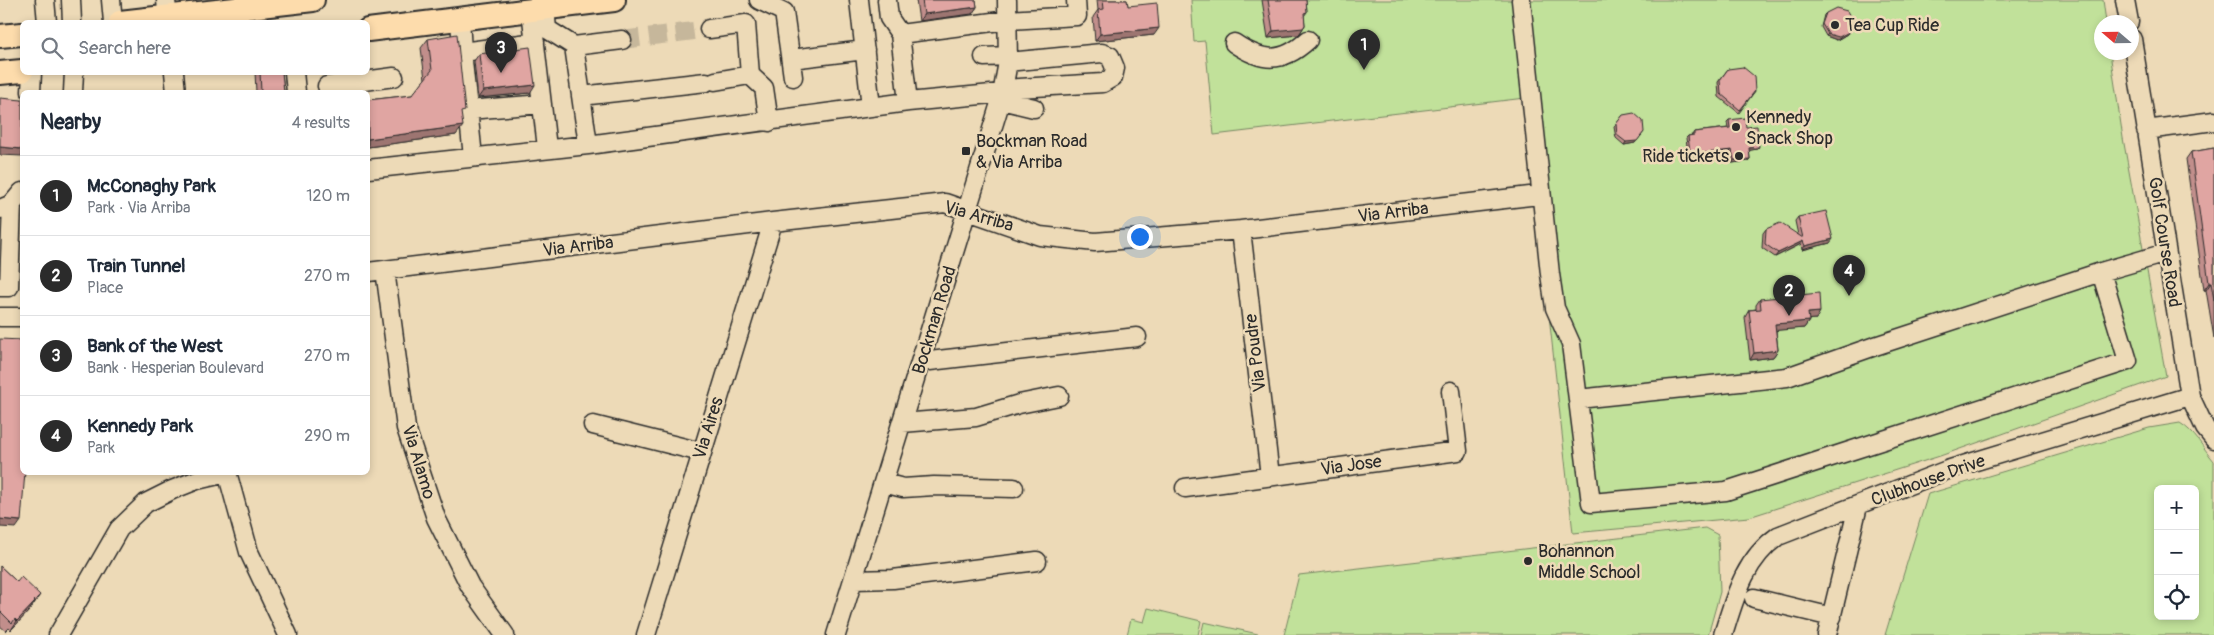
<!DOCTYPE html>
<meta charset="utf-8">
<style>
:root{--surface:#fff;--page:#f6f6f7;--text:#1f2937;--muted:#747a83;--line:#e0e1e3;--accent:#2b2b2b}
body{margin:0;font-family:Pangolin,sans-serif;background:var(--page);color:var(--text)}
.controls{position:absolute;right:15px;bottom:15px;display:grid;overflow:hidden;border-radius:8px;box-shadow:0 2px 8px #0003}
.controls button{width:45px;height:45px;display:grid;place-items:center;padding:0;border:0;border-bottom:1px solid var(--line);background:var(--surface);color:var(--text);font:25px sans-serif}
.compass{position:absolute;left:2094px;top:15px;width:45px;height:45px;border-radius:50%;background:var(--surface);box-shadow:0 2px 8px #0003;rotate:290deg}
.you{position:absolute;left:1139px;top:236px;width:18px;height:18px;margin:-12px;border:4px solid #fff;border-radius:50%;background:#1a73e8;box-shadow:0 0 0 8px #1a73e833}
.badge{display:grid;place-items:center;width:32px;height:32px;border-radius:50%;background:var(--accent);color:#fff;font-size:16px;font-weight:700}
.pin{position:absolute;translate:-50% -41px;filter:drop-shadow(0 1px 2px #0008)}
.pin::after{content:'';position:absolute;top:26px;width:18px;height:15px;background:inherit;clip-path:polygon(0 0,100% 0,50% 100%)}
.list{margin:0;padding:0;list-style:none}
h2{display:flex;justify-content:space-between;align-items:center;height:65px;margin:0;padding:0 20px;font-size:21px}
h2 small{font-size:16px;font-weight:400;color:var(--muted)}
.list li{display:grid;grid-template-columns:32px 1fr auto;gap:15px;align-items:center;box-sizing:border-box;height:80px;padding:0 20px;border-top:1px solid var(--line)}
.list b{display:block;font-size:19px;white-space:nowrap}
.list p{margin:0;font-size:16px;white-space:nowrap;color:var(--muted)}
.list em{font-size:16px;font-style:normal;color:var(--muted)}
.icon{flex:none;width:28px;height:28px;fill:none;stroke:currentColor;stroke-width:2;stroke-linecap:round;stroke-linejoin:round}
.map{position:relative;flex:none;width:2214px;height:635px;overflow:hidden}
.search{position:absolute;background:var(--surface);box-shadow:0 2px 8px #0003;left:20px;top:20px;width:350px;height:55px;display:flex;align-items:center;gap:12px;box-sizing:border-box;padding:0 18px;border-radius:8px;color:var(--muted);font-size:19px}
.panel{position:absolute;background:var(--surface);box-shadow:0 2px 8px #0003;left:20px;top:90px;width:350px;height:385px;border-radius:8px}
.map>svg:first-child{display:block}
.green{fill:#c1e19a;stroke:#768662;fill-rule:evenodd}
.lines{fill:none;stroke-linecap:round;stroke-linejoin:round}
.minor-tunnel{stroke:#c6b79b;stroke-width:18;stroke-dasharray:18 9;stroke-linecap:butt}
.minor-casing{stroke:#2b2b2b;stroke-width:21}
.major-casing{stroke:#2b2b2b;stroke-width:26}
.minor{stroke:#eddab7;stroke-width:18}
.major{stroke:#fddcac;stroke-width:22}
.wall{fill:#c18e8b;stroke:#2b2b2b}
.shaded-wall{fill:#9d7471;stroke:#2b2b2b}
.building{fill:#e0a5a2;stroke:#2b2b2b}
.poi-dot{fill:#2b2b2b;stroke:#eddab7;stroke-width:2}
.labels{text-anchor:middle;stroke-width:5;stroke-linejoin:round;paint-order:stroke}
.poi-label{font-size:18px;fill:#2b2b2b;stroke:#eddab7;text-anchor:start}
.street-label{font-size:18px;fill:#2b2b2b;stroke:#eddab7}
</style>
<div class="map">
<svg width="2214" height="635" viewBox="0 0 2214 635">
<rect width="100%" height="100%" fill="#eddab7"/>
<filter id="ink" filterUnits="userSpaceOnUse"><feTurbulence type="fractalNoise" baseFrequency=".02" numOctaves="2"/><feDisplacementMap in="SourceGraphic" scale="10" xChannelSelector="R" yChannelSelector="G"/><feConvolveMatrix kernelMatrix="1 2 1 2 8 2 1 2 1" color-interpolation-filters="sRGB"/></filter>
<g filter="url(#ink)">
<path class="green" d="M1191 0H2103L2106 22H2102V52L2110 53 2123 138 2166 376 1940 456 1749 517 1573 533 1525 98 1214 135 1205 41 1194 42Z
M2180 423C2195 432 2203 448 2214 461V635H1885L1928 494 2149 428ZM2158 489H2195V616H2158Z
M1705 528 1718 535 1720 592 1708 635H1284L1299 575Z
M1148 608 1201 621 1198 635H1127L1131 619 1144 622Z
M1204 622 1258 634V635H1201Z"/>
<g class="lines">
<path class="minor-tunnel" d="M622 40 709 29"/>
<g class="minor-casing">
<path id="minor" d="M45 0 47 22
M71 0 72 22
M111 0 113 22
M166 0 168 22
M759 0 784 12 793 77
M859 0 871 107
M887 0 889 18 900 34 908 102
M1521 0 1550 274 1555 308 1571 344 1591 503 1726 491 2128 361 2101 272
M2125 0 2129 22
M545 8 547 29 574 46 588 145
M531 10 547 148
M460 18 462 52
M709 29 746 24 750 75 715 81
M900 34 1008 20 1077 16 1076 0
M2132 39 2190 396 2205 428 2214 439
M1234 43C1262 62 1282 64 1308 40
M574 46 622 40
M984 57 1008 56
M791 59 865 50
M174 72 176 92
M294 72 296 92
M750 75 764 88 769 122
M327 86 394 77
M1003 89 1103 83 1113 77 1115 68 1110 56 1102 53 1008 62
M31 92 32 72
M73 92 74 72
M581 96 706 82
M1001 100 1034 108
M468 110 542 104
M2146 130 2214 121
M473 157 462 52 535 42
M368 169 588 145 908 102 1002 93
M0 209 12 204 22 192
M1241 230 1270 476
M385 270 406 428 436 518 470 586 505 635
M368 272 773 222 945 203 1040 236 1095 242 1241 230 1530 196
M0 287H9L12 204
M0 317H22
M921 362 1137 337
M1578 399 1787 377 1875 346 2101 272 2166 253
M902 423 976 417 1019 404 1059 396
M593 425 701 452
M227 472 249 552 288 635
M884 483 903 488 934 486 1014 488
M1185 488 1458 451 1451 391
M854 580 893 579 1037 561
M1754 598 1832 617
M58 635 119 529 146 503 172 490 197 480 227 473
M646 635 773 222
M836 635 1001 100 1008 62 1007 0
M1723 635C1735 597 1744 560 1778 536L1950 469 2190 396
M1827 635 1858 506"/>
</g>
<g class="major-casing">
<path id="major" d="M120 22 313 0
M368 30 614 0
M0 36 22 34
M0 73 22 71"/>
</g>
<use href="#minor" class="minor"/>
<use href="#major" class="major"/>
</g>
<path class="wall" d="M916 0H976L977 7 972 14 919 21Z
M1097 0H1127L1128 6 1154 35 1095 41 1093 17 1098 10Z
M1262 0H1306L1307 12 1304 16 1305 25 1300 33 1298 35 1268 38Z
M1826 13 1849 32 1847 34 1837 40 1826 36 1821 27 1824 15Z
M428 39 461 117 456 135 368 147V100L412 95 425 79 421 48Z
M479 54 530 93 478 98 474 61Z
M1728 69 1755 91 1739 113 1719 97 1718 82Z
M255 72H282L284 92H256Z
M1623 115 1635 143 1624 145 1616 138 1614 127Z
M1729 120 1746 127 1757 149 1749 150 1750 159 1748 161 1732 163 1730 152 1694 156V153L1688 154 1686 138 1688 136 1692 135 1694 132 1728 128 1727 122Z
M2214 148V338L2206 290H2204L2186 159 2191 152Z
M1798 217 1830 243 1802 250 1801 244 1775 257 1762 248 1763 233 1766 229 1798 235 1795 221Z
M1760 299 1816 319H1809V321L1804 328 1776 330 1778 350 1773 357 1750 360 1745 317 1749 310 1756 309V305Z
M0 566 17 582 40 595 29 611 11 630 9 628 6 631 0 626Z"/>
<path class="shaded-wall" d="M977 7 972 14 919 21 924 14Z
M1305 25 1300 33 1298 35 1268 38 1273 31Z
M1159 28 1154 35 1095 41 1100 34Z
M1849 32 1847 34 1837 40 1826 36 1828 34Z
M535 85 530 93 478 98 483 91Z
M463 126 456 135 368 147V139Z
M1644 132 1635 143 1624 145 1626 142Z
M0 147 22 149V156L0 155Z
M1759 147 1757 149 1747 151 1749 148Z
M1732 150 1730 152 1694 156 1696 154Z
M1690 151H1696L1694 153 1688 154Z
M1750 159 1748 161 1732 163 1734 160Z
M1833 239 1830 243 1802 250 1805 246Z
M1803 241 1801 244 1775 257 1778 253Z
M2209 283H2211L2206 290H2204Z
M1820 312 1816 319 1803 320 1808 313Z
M1809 321 1804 328 1770 331 1775 324Z
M1778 350 1773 357 1750 360 1754 353Z
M0 519 21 521 16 528 0 527Z
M35 602 29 611 11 630 17 621Z"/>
<path class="building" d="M922 0H976L977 7 924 14Z
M1103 0H1127L1128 6 1157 3 1159 28 1100 34 1098 10 1104 9Z
M1268 0H1306L1307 12 1304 13 1305 25 1303 28 1273 31Z
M1836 8 1847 11 1852 20 1849 32 1839 37 1828 34 1822 24 1826 13Z
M457 34 465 111 461 112 463 126 368 139V100L412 95 432 70 428 39Z
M530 47 535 85 483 91 479 54Z
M1743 67 1754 76 1755 91 1740 110 1721 94 1720 80 1728 69Z
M260 72H282L284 92H261Z
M0 98 22 100V149L0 147Z
M1634 113 1643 121 1644 132 1637 141 1626 142 1617 135 1616 124 1623 115Z
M1745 118 1746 127 1757 126 1759 147 1749 148 1750 159 1734 160 1732 150 1696 154V151H1690L1688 136 1694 135V132L1730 128 1729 120Z
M2214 148V300L2211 283H2209L2191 152Z
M1826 211 1833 239 1805 246 1803 241 1778 253 1765 244 1766 229 1780 223 1803 238 1798 217Z
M1819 293 1820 312 1808 313 1809 321 1775 324 1778 350 1754 353 1749 310 1761 309 1760 299Z
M0 339 22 340V472H25L21 521 0 519Z
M0 566 17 582 21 577 40 595 34 601 35 602 17 621 15 619 12 623 0 611Z"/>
</g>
<g class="poi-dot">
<circle cx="1835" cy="25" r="5"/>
<circle cx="1736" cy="127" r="5"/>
<rect x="961" y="146" width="10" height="10" rx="2.5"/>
<circle cx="1739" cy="156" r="5"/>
<circle cx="1528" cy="561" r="5"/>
</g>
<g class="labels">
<g class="poi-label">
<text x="1845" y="31">Tea Cup Ride</text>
<text x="1746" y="123">Kennedy<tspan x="1746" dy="21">Snack Shop</tspan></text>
<text x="976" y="147">Bockman Road<tspan x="976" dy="21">&amp; Via Arriba</tspan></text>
<text x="1729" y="162" text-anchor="end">Ride tickets</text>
<text x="1538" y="557">Bohannon<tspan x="1538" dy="21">Middle School</tspan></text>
</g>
<g class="street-label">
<text transform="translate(1393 212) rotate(-7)" y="6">Via Arriba</text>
<text transform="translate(979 216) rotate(16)" y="6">Via Arriba</text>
<text transform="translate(2165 242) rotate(81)" y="6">Golf Course Road</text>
<text transform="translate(578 246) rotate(-7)" y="6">Via Arriba</text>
<text transform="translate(934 320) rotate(-73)" y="6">Bockman Road</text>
<text transform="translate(1255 353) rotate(-97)" y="6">Via Poudre</text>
<text transform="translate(708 428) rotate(-73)" y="6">Via Aires</text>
<text transform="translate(419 462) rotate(73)" y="6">Via Alamo</text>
<text transform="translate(1351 465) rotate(-8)" y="6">Via Jose</text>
<text transform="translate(1928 480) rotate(-20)" y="6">Clubhouse Drive</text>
</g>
</g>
</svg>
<div class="controls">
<button>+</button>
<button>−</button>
<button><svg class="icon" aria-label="locate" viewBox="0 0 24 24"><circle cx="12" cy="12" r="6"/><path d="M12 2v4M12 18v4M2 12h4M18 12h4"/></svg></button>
</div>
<svg class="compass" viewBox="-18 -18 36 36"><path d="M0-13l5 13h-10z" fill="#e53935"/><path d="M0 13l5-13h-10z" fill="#747a83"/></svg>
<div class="you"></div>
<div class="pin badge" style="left:1364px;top:70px">1</div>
<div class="pin badge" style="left:1789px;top:316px">2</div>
<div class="pin badge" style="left:501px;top:73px">3</div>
<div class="pin badge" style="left:1849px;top:296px">4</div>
<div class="search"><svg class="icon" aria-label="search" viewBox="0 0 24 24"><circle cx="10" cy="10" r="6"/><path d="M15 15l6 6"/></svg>Search here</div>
<section class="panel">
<h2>Nearby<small>4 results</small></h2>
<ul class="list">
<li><span class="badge">1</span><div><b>McConaghy Park</b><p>Park · Via Arriba</p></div><em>120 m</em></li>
<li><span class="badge">2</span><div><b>Train Tunnel</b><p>Place</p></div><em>270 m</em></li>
<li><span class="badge">3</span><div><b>Bank of the West</b><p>Bank · Hesperian Boulevard</p></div><em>270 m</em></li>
<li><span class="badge">4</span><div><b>Kennedy Park</b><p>Park</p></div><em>290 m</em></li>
</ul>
</section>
</div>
